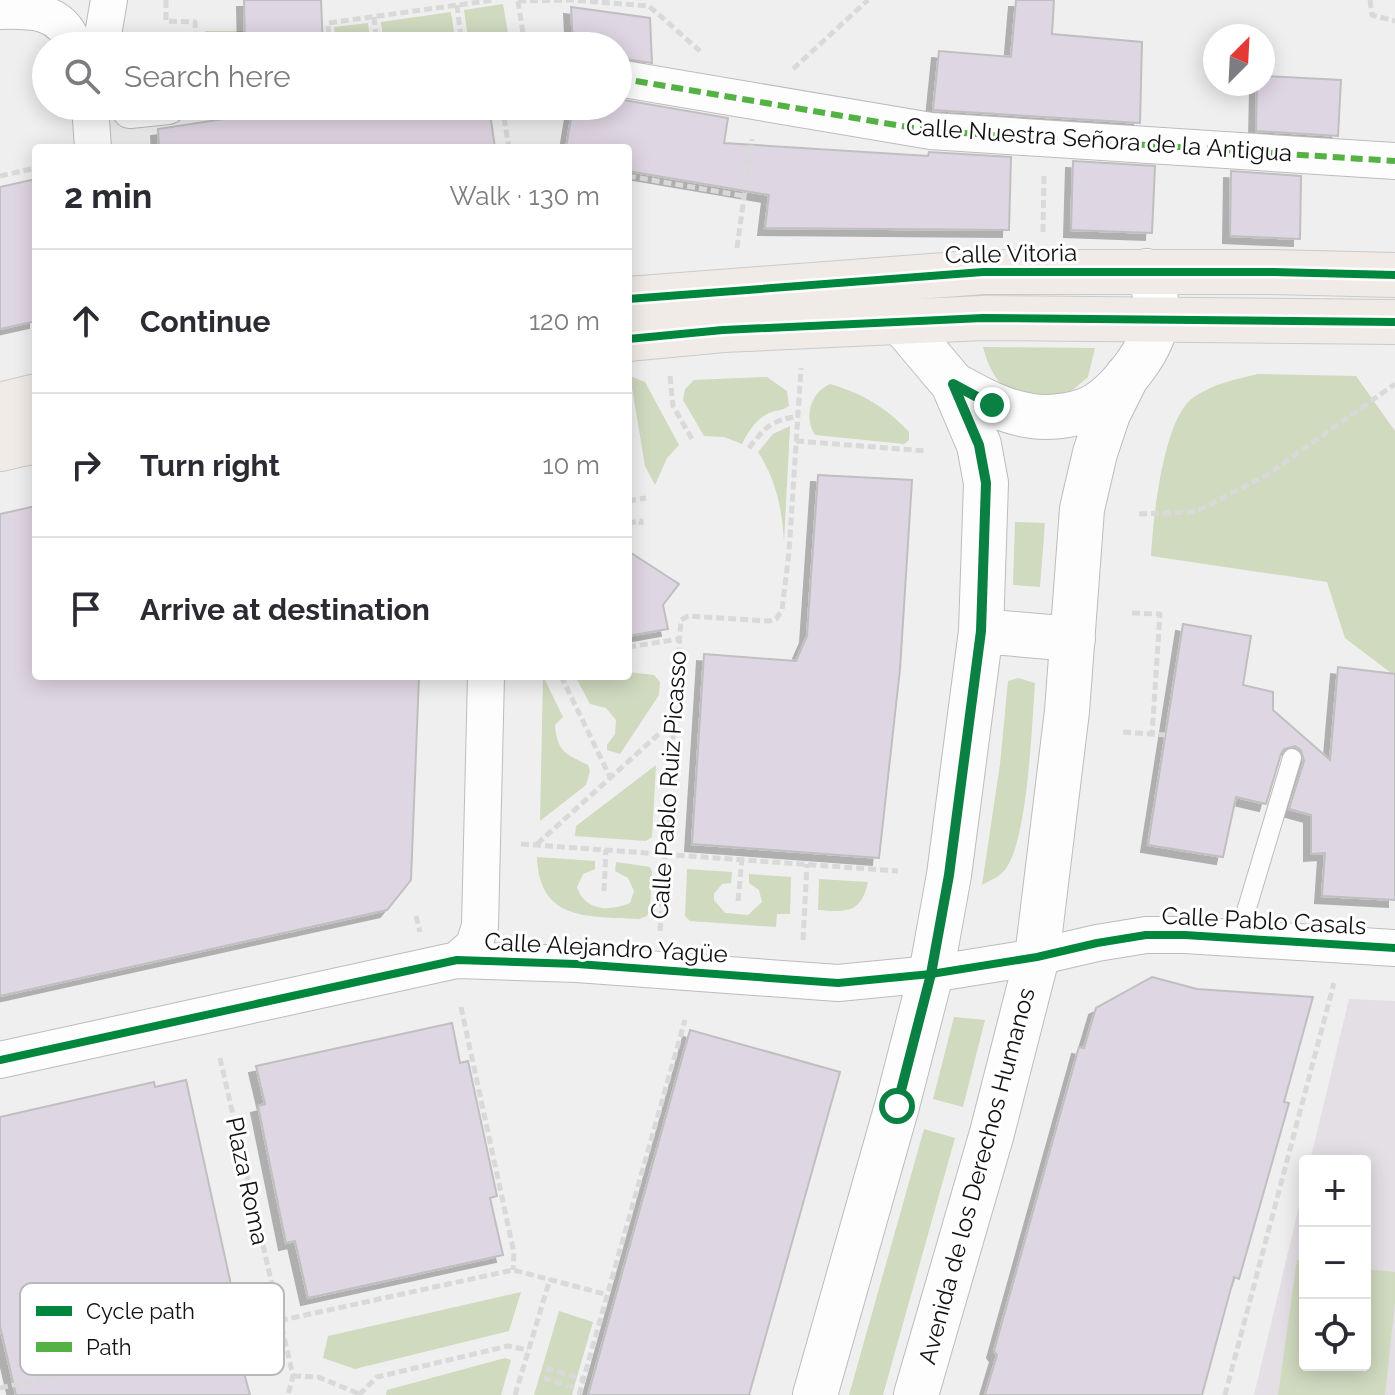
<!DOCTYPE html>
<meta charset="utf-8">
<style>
:root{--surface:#fff;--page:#f2f2f3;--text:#2b2b33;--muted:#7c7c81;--line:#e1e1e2}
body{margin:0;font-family:Raleway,sans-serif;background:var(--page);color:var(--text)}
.controls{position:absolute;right:24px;bottom:24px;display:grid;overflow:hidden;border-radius:8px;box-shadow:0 4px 20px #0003}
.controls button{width:72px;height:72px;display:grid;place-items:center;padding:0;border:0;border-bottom:2px solid var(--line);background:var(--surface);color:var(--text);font:40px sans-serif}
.compass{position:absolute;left:1203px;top:24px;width:72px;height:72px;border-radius:50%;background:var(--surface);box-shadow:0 4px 20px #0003;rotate:24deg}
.stop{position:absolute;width:24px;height:24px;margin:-18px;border:6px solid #0b8043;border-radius:50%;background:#fff}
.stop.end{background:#0b8043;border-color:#fff;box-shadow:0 2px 8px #0008}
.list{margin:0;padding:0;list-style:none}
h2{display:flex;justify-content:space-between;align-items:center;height:104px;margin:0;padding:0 32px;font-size:34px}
h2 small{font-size:26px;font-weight:400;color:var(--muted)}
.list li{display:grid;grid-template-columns:52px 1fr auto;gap:24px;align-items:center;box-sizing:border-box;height:144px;padding:0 32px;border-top:2px solid var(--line)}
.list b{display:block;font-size:30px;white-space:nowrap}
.list em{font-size:26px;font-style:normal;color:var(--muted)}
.icon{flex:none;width:44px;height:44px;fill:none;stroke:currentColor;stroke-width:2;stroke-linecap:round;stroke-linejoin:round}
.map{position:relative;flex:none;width:1395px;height:1395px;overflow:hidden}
.search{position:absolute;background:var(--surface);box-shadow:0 4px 20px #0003;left:32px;top:32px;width:600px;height:88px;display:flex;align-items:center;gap:20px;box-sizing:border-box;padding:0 28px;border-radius:44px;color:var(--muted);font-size:30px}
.panel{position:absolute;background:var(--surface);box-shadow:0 4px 20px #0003;left:32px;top:144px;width:600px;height:536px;border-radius:8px}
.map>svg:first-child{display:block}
.built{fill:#e4dfe4}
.green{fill:#cfdabf}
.building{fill:#dfd6e3;stroke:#c0bfc0;stroke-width:2;filter:url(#shadow)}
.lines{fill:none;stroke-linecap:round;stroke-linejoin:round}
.lane-casing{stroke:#bdbcbd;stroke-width:20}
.street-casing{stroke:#bdbcbd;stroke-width:38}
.secondary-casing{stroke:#bdbcbd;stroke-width:46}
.highway-casing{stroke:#cacaca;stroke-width:46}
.path{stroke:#d9d9d9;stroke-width:5;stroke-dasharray:8 4;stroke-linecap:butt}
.lane{stroke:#fdfdfd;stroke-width:18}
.street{stroke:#fdfdfd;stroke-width:36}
.secondary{stroke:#fdfdfd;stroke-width:44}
.highway{stroke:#f0ebe7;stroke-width:44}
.quiet{stroke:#54b144;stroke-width:6;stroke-dasharray:12 6;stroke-linecap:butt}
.cycleway-casing{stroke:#fff;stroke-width:13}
.cycleway{stroke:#00873e;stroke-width:8}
.route{stroke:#0b8043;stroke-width:10}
.labels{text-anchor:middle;stroke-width:6;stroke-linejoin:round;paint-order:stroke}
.street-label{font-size:24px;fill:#121213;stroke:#fff}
.key{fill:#fff;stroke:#b8b8b8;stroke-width:2}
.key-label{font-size:22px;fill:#121213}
</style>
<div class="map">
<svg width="1395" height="1395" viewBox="0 0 1395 1395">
<defs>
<filter id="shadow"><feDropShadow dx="-7" dy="7" stdDeviation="0" flood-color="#0004"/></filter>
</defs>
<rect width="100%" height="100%" fill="#f0eff0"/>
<path class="built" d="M1349 999 1395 1001V1395H1254L1305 1181V1365H1365V1161H1310Z"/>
<path class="green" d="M503 4 509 39 469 45 464 10Z
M451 12 456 46H384L381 22Z
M368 23 371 46H336L334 27Z
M205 31H244L245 46H211Z
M983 347 1095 348 1088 377 1067 395C1021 395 997 400 983 347Z
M1258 374 1356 376 1395 431V676L1345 638 1327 582 1151 556C1153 520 1163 417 1194 397 1213 384 1236 379 1258 374Z
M630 376 645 382 679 445 667 458 655 485 645 466Z
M767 377 787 391 789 406C782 411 777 410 769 413 756 419 748 432 742 444L724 437 704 436 683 400 685 389 694 380Z
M830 384C862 393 887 408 909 432V440L904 444 815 435C803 417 811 392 830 384Z
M790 426 784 542C782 508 776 480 758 452L773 434Z
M1015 522 1045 523 1040 587 1013 585Z
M628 672 654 675 660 682 659 695 620 754 607 750V745L615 734 616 720 606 708 590 704 575 676H628Z
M543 676 563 717 555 725C557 753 567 754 588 765L590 771 586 785 540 821Z
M1018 678 1035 683C1032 722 1028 847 1003 872 998 878 988 881 982 885L1000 764 1008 681Z
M656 765 652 837 646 841 575 836 576 826Z
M537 857 595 861V869L583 874 577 887C585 911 609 912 630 903L634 891 628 878 615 871 616 862 650 867 652 871 650 911 647 916 639 919C589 916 539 922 537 857Z
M687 869 732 872 731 883 722 884 714 894V900L725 913 748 915 762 902 759 890 749 883V874L791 877 790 914H777L776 927 690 921 685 916Z
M819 879 868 882C861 914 846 912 818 910Z
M954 1017 985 1020 963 1107 933 1099Z
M924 1129 955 1138 883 1395H849Z
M1297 1260 1305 1261V1365H1365V1269L1395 1272V1302L1385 1395H1278Z
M521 1292 509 1331 355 1369 323 1358 328 1336Z
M559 1311 593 1322 574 1387 572 1395H534Z
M505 1358 511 1360 501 1395H386L387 1390Z"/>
<path class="building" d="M244 0H321L323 46H245Z
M1016 0H1054L1052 34 1142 42 1140 123 933 110 939 51 1011 57Z
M571 7 650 18 652 63 618 58V46H573Z
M1263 76 1341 80 1338 136 1256 131 1257 84H1263Z
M618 99 728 118 724 143 928 156 929 152 1011 157 1009 230 765 228 769 195 628 171V148H566L573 106H618Z
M309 106H489L495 148H159L158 129Z
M1073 161 1155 166 1152 233 1071 230Z
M1231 171 1301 176 1300 239 1230 236Z
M36 179V321L0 329V187Z
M818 475 912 480 900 669 879 858 692 844 704 654 796 661 807 636Z
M36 506V676H419L411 880 387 910 0 996V514Z
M628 551 679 584 663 605 668 629 628 636Z
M1183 624 1251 636 1243 685 1273 692V710L1330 760 1338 667 1395 674V900L1322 896 1325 853 1311 854V815L1289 809 1304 761 1301 750 1295 746 1284 749 1281 754 1266 804 1236 797 1223 857 1148 845Z
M1152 977 1197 989 1313 997 1284 1102 1289 1103 1239 1279 1234 1277 1202 1395H985L997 1355 994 1351 1079 1047 1084 1048 1096 1008Z
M452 1023 460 1063 468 1061 497 1196 490 1198 503 1255 308 1298 295 1241 286 1243 258 1106 265 1104 256 1066Z
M690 1030 840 1072 749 1395H588Z
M186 1080 237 1312 228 1314 250 1395H16L0 1326V1117L154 1082 155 1087Z"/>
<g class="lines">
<g class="lane-casing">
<path id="lane" d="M1238 938 1292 758"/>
</g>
<g class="street-casing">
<path id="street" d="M0 11C32 10 63 10 74 46
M101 46 109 0
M618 78 931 131 1395 161
M90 106 93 148
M130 110 168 106
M457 960 474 945 480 926 486 676
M0 1060 457 960 577 964 838 983 931 974 1037 957 1097 943 1146 935H1185L1395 948"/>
</g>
<g class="secondary-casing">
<path id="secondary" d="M953 384C978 398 1003 412 1032 416 1052 419 1081 415 1098 404 1122 388 1153 348 1157 319 1159 303 1153 285 1147 271
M981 631 1073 639
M815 1395 897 1106 931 974 949 875 981 631 986 483 979 445 953 384 900 321
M916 1395 992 1133 1037 957 1067 711 1082 509 1095 453 1108 414 1127 376"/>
</g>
<g class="highway-casing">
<path id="highway" d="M628 299 983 272H1273L1395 275
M628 339 723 330 983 318 1395 322
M0 405 36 396
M0 449 36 441"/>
</g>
<path class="path" d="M166 0V21L195 22 196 46
M1370 0 1372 15 1395 21
M518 1 572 0 649 6 700 51
M518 1 525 46
M457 5 462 46
M374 17 377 46
M329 46 328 23 494 0
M793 69 868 0
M502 106 509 148
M0 176 36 168
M628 176 744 196
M1043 232 1044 174
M737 248 752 139
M670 376 673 406 692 439
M796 441 927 451
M749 448C766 426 771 421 798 416
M628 501 646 498
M1139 514 1195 512 1267 475 1395 384
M628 523 641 521V525
M1132 613 1160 614 1152 734
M628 647 679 639
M561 676 611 779
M1123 732 1165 735
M521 844 898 871
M537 844 672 722
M604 891 606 849
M738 901 742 859
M416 916 420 932
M660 931 681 620 688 616 769 621 776 619 782 610 789 552 801 368
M803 940 807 864
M461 1007 514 1253 513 1270
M220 1058 293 1376 288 1395
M293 1376 318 1377 362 1395
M574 1387 546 1379 549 1369 582 1379
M0 1388 238 1334 278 1321 513 1270 605 1294
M359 1395 377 1377 508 1346 528 1350
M515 1395 550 1279
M579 1395 685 1020
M1225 1395 1334 983"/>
<use href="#lane" class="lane"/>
<use href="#street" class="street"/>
<use href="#secondary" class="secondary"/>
<use href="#highway" class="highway"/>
<path class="quiet" d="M618 78 931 131 1395 161
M130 110 168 106"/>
<g class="cycleway-casing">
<path id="cycleway" d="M628 299 983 272H1273L1395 275
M628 339 723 330 983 318 1395 322
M0 1060 457 960 577 964 838 983 931 974 1037 957 1097 943 1146 935H1185L1395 948"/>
</g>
<use href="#cycleway" class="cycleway"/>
</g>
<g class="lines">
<path class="route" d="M897 1106 931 974 949 875 981 631 986 483 979 445 953 384 992 405"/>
</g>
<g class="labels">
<g class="street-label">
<text transform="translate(1099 140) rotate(4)" y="8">Calle Nuestra Señora de la Antigua</text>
<text transform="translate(1011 254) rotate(-1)" y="8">Calle Vitoria</text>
<text transform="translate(669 785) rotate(-86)" y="8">Calle Pablo Ruiz Picasso</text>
<text transform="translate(1264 921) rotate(3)" y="8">Calle Pablo Casals</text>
<text transform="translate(606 948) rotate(3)" y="8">Calle Alejandro Yagüe</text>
<text transform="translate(977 1176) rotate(-75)" y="8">Avenida de los Derechos Humanos</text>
<text transform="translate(247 1181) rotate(78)" y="8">Plaza Roma</text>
</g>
</g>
<rect x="20" y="1283" width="264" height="92" rx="12" class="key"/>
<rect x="36" y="1306" width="36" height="10" fill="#00873e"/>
<rect x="36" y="1342" width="36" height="10" fill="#54b144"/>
<g class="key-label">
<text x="86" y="1319">Cycle path</text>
<text x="86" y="1355">Path</text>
</g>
</svg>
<div class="controls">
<button>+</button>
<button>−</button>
<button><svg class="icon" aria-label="locate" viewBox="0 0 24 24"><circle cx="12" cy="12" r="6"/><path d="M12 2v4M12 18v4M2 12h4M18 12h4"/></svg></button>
</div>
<svg class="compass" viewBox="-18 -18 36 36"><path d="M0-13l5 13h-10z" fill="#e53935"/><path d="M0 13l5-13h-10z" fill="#7c7c81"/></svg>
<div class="stop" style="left:897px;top:1106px"></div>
<div class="stop end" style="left:992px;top:405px"></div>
<div class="search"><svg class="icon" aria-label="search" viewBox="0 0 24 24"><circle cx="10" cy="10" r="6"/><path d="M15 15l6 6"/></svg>Search here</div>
<section class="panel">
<h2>2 min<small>Walk · 130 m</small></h2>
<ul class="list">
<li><svg class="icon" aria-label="ahead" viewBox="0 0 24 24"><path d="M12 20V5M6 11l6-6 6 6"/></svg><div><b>Continue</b></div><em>120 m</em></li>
<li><svg class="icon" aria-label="right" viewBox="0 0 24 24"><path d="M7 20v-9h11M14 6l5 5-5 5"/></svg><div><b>Turn right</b></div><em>10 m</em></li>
<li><svg class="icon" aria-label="arrive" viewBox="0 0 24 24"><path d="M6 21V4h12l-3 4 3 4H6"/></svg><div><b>Arrive at destination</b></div></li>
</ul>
</section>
</div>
